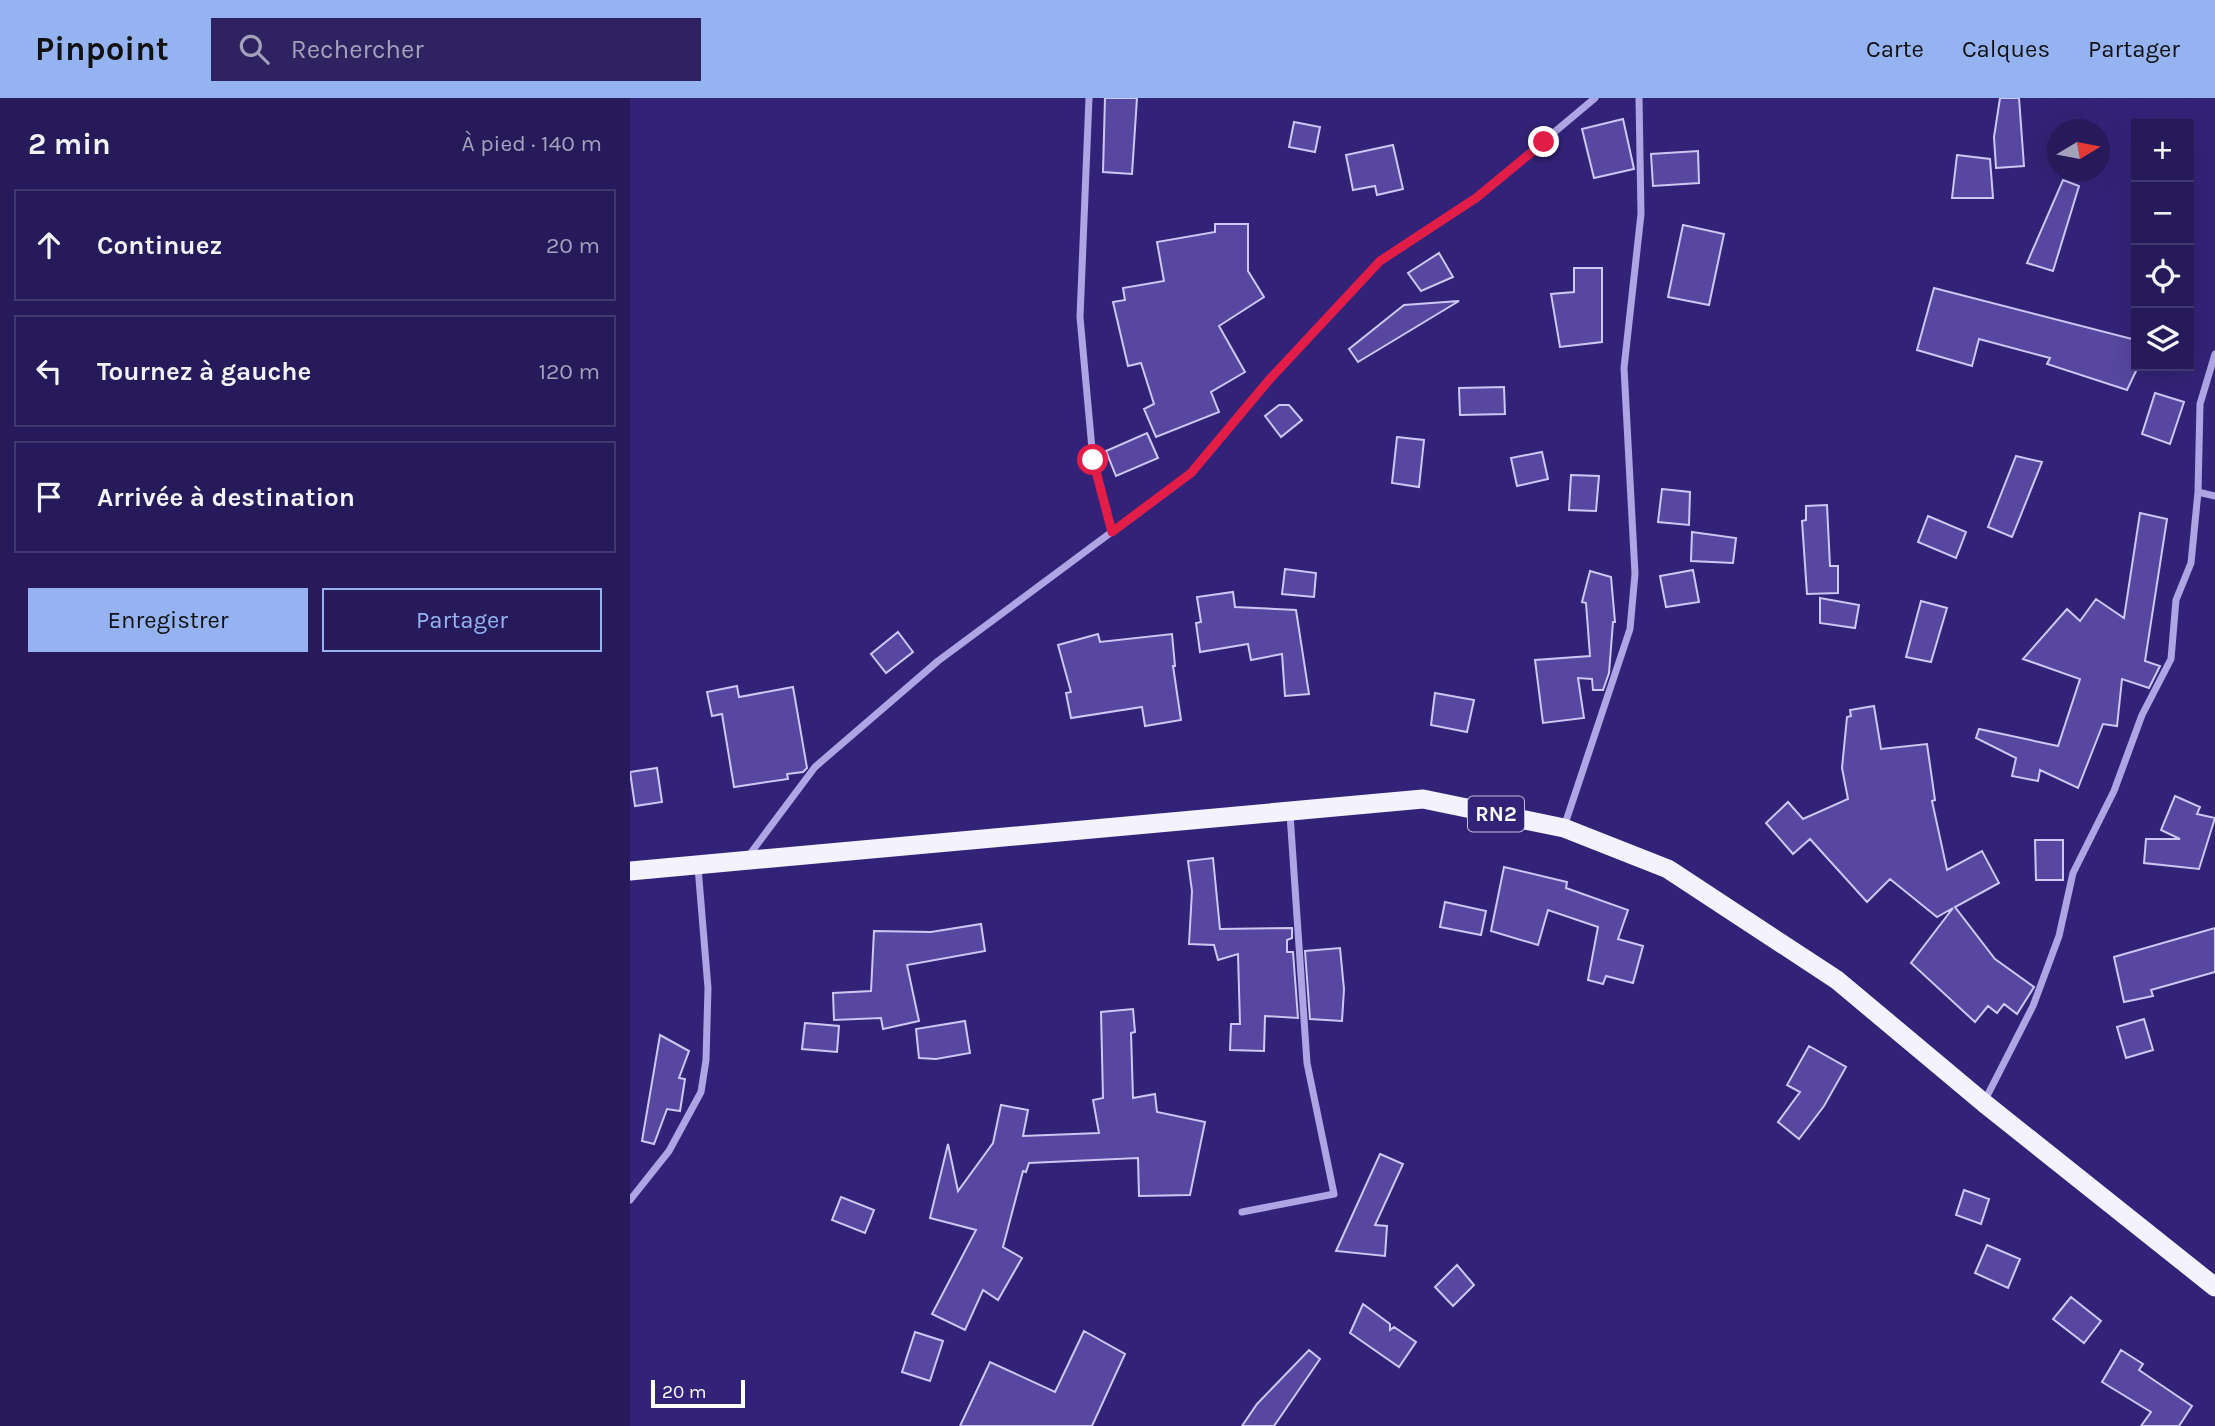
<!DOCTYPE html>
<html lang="fr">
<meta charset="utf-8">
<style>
:root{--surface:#261a5a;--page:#2e2360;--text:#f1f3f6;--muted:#a4a1bb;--line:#423870;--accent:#95b2f1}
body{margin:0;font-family:Karla,sans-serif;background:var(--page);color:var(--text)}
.controls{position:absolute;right:21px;top:21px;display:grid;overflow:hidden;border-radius:0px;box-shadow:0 7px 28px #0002}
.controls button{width:63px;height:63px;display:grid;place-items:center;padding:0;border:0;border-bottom:2px solid var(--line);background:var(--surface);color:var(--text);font:35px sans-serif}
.compass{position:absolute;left:1417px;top:21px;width:63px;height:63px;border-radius:50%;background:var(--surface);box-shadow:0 7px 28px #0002;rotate:80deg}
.scale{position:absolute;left:21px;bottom:18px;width:94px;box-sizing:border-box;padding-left:7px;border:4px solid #fff;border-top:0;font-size:19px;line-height:24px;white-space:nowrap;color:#fff;-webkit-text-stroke:5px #332378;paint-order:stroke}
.stop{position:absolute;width:21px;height:21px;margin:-16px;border:5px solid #e11d48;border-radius:50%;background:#fff}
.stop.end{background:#e11d48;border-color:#fff;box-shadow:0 2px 7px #0008}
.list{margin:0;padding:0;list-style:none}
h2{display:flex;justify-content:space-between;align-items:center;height:91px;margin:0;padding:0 28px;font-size:30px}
h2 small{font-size:23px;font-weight:400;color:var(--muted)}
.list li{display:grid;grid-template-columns:46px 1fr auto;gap:21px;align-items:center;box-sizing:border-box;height:112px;margin:0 14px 14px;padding:0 14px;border:2px solid var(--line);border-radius:0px}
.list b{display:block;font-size:26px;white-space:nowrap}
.list em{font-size:23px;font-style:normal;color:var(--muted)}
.actions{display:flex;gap:14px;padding:21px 28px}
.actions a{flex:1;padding:16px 0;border:2px solid var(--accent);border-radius:0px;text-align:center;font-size:24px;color:var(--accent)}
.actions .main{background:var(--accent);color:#111}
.icon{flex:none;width:38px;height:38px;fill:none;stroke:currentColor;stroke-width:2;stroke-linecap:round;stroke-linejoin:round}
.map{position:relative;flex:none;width:1585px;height:1328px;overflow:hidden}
header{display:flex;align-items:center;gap:42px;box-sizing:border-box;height:98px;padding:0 35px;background:var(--accent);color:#111}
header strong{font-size:33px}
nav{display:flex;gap:38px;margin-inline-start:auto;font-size:24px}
.search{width:490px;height:63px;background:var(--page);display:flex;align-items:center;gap:18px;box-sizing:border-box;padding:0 24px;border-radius:0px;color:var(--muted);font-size:26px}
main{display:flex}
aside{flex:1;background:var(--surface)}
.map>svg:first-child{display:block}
.building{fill:#5747a0;stroke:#cec7f3;stroke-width:2}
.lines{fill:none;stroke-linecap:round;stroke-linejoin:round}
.minor{stroke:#afa4e4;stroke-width:7}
.trunk{stroke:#f4f2fe;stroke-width:19}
.route{stroke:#e11d48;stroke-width:9}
.labels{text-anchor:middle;stroke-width:7;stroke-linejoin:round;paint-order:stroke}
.shield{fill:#332378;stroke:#c2bdd6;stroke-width:2}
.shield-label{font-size:21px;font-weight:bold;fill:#fff}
</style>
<header>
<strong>Pinpoint</strong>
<div class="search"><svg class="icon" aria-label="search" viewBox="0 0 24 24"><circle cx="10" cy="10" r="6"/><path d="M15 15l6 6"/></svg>Rechercher</div>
<nav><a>Carte</a><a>Calques</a><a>Partager</a></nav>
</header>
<main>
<aside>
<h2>2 min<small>À pied · 140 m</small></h2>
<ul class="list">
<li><svg class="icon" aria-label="ahead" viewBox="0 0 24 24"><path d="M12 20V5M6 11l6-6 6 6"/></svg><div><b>Continuez</b></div><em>20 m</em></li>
<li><svg class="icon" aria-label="left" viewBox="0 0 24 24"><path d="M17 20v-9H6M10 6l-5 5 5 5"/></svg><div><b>Tournez à gauche</b></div><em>120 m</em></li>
<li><svg class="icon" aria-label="arrive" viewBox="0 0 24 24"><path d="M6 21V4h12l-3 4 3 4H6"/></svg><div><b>Arrivée à destination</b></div></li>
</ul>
<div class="actions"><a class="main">Enregistrer</a><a>Partager</a></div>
</aside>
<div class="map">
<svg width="1585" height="1328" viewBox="0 0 1585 1328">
<rect width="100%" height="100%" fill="#332378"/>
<path class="building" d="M475 0H507L502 76 473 74Z
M1370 0H1389L1394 68 1366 70 1364 39Z
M993 21 1004 71 964 80 952 31Z
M664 24 690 29 685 54 659 49Z
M763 47 773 91 747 97 745 88 723 92 716 57Z
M1068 53 1069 85 1023 88 1021 56Z
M1327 57 1360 61 1363 100H1322Z
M1433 82 1449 88 1423 173 1397 165Z
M585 126H618V173L634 199 589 228 615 274 581 294 589 314 526 339 514 311 524 306 511 265 498 268 483 204 495 202 493 190 534 183 527 144 585 134Z
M1053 127 1094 136 1079 207 1038 199Z
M809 155 823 179 791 193 778 175Z
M944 170H972V244L930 249 921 196 944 194Z
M1304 190 1506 242V273L1497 292 1417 266 1420 260 1349 241 1342 268 1287 252Z
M829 203 728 264 719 251 774 207Z
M874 289 875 316 830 317 829 290Z
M1525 295 1554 304 1540 346 1512 336Z
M649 307H659L672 322 651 339 635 318Z
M517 335 528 360 486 378 476 353Z
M767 339 794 342 789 389 762 385Z
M912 354 918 381 887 388 881 360Z
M1386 358 1412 364 1382 439 1358 429Z
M941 377 969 378 966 413 939 412Z
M1032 391 1060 394 1059 427 1028 424Z
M1197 407 1200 468H1208V495L1177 496 1172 423 1176 422V408Z
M1510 415 1537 421 1515 563 1530 568 1519 590 1492 581 1487 628 1473 626 1448 690 1410 672 1408 683 1382 678 1386 660 1346 640 1349 631 1428 648 1450 581 1393 561 1437 511 1450 523 1466 501 1494 520Z
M1298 418 1336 434 1326 460 1288 444Z
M1062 434 1106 440 1103 465 1061 463Z
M655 471 686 475 684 499 652 496Z
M1063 472 1069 504 1036 509 1030 478Z
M960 473 981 479 985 524H983L979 575 973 592H963L962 581 948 580 954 620 913 625 905 562 960 558 956 505 952 504Z
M603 494 605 509 666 512 679 596 655 598 652 556 621 562 618 546 570 554 566 525 571 524 567 499Z
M1190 500 1229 507 1225 530 1190 525Z
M1291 503 1317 510 1301 564 1276 559Z
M268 534 283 554 256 575 241 556Z
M468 536 470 544 542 536 545 568H543L551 622 515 628 512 609 441 620 436 595 441 594 428 547Z
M107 588 109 599 163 589 177 670 173 674 157 676 158 681 104 689 92 616 82 618 77 594Z
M805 595 844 602 837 634 801 627Z
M1244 608 1251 651 1297 646 1305 702 1302 703 1317 772 1352 753 1369 785 1325 809 1365 861 1404 889 1387 916 1374 906 1367 915 1358 908 1345 924 1281 865 1323 810 1307 819 1260 781 1237 804 1180 741 1163 756 1136 725 1158 704 1173 721 1218 701 1212 670 1217 619 1221 618 1220 612Z
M27 670 32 704 5 708 0 674Z
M1545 698 1570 709 1567 716 1585 720 1569 771 1514 765 1516 741H1550L1531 732Z
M1405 742H1433V782H1406Z
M583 760 590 831 662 830V840L657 842V854H663L668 920 635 918 634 953 600 952 601 926H610L608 856 588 862 584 847 559 846 562 793 558 763Z
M874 769 937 784 936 790 998 812 988 841 1013 848 1003 885 976 878 973 886 958 882 968 829 918 812 908 847 861 833Z
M815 804 856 813 851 837 810 829Z
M351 826 355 853 277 867 289 923 253 931 251 920 204 922 203 895 241 893 244 833 301 834Z
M1585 830V874L1521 892 1523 898 1494 904 1484 859Z
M710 850 714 891 712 923 680 921 675 853Z
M503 911 505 934 501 935 503 1000 525 996 527 1014 575 1024 560 1097 509 1098 508 1060 399 1065 396 1074 393 1073 373 1149 392 1160 368 1202 353 1192 335 1232 302 1216 346 1132 300 1120 318 1046 328 1093 363 1045 371 1007 398 1012 393 1038 469 1035 463 1002 473 1000 471 914Z
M1514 921 1523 952 1496 960 1487 929Z
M335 923 340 955 306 961 289 960 286 931Z
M175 925 209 928 207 954 172 951Z
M30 937 59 953 49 980 55 981 50 1013 37 1011 24 1046 12 1043Z
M1179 948 1216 969 1194 1008 1169 1041 1148 1024 1170 994 1157 987Z
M750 1056 773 1066 745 1127 757 1128 755 1158 706 1153Z
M1334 1092 1359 1101 1351 1126 1326 1117Z
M211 1099 244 1112 235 1135 202 1122Z
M1357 1147 1390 1161 1378 1190 1345 1175Z
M827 1167 844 1187 823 1208 805 1189Z
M1441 1199 1471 1223 1454 1245 1423 1221Z
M733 1206 760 1226V1232L764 1229 786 1244 769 1269 720 1235Z
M454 1233 495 1256 462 1328H330L360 1264 425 1294Z
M285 1234 313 1243 300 1283 272 1274Z
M679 1252 690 1261 644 1328H612L627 1306Z
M1491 1252 1513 1266 1509 1272 1562 1308 1549 1328H1511L1521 1314 1472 1284Z"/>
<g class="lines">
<path class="minor" d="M459 0 450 219 463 362 482 434
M1568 394 1585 398
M934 729 1000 531 1005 476 994 270 1011 116 1009 0
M117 760 185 669 308 563 561 375 640 280 750 163 846 100 965 0
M1354 1004 1403 908 1429 838 1443 775 1484 693 1512 617 1541 561 1546 502 1561 465 1568 394 1570 306 1585 256
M0 1102 39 1053 71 994 76 962 78 890 68 769
M612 1114 704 1096 677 965 660 716"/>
<path class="trunk" d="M0 773 793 701 934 730 1038 771 1207 882 1354 1005 1585 1189"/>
</g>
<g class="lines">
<path class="route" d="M463 362 482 434 561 375 640 281 750 163 846 100 914 44"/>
</g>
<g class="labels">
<rect class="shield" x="838" y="698.5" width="56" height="35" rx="5"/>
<g class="shield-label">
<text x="866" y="723">RN2</text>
</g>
</g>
</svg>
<div class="controls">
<button>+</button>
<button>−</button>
<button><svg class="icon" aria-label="locate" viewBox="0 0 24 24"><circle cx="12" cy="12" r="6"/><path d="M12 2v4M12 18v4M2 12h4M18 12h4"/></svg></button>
<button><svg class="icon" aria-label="layers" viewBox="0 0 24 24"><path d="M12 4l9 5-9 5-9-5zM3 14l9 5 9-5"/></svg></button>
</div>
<svg class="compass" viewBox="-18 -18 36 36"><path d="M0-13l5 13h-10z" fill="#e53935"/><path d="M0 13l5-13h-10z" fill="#a4a1bb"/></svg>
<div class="scale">20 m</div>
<div class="stop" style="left:463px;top:362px"></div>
<div class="stop end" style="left:914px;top:44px"></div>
</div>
</main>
